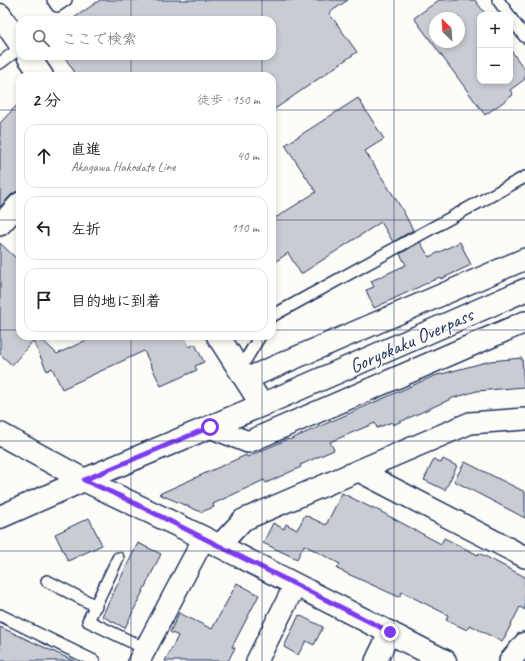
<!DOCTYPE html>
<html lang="ja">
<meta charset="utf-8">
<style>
:root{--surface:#fff;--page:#f6f6f6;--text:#202124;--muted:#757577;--line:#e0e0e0}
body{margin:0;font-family:Caveat,"Klee One",sans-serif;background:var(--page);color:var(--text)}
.controls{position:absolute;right:12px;top:12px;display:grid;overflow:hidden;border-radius:8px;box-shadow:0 2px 6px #0003}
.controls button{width:36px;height:36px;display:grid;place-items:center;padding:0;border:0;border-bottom:1px solid var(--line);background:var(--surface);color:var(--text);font:20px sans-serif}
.compass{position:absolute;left:429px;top:12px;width:36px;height:36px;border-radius:50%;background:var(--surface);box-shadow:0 2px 6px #0003;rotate:335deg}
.stop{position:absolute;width:12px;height:12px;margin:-9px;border:3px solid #7c3aed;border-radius:50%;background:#fff}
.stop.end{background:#7c3aed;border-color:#fff;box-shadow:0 1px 4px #0008}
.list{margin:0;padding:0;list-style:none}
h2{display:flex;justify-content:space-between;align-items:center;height:52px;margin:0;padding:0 16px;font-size:17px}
h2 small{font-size:13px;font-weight:400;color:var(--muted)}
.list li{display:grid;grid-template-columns:26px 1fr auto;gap:12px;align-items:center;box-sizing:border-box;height:64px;margin:0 8px 8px;padding:0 8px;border:1px solid var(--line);border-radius:12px}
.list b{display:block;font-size:15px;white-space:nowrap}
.list p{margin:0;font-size:13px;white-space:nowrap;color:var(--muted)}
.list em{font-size:13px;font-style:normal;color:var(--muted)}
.icon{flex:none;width:22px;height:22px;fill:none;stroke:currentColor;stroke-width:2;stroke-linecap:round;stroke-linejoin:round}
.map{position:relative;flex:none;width:525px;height:661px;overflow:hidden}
.search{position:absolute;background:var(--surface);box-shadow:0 2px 6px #0003;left:16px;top:16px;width:260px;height:44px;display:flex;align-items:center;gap:10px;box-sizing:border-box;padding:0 14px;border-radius:12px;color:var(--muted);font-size:15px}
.panel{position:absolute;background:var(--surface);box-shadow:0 2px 6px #0003;left:16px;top:72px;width:260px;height:268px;border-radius:12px}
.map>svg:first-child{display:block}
.building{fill:#c9ccd3;stroke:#1b2f5e;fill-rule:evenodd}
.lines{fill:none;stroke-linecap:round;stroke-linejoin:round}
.service-casing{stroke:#1b2f5e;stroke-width:14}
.minor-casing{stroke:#1b2f5e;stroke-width:24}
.tertiary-casing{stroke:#1b2f5e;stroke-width:25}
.secondary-casing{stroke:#1b2f5e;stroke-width:25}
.service{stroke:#fdfcf7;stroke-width:11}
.minor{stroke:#fdfcf7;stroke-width:21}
.tertiary{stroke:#fdfcf7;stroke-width:22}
.secondary{stroke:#fdfcf7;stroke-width:22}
.route{stroke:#7c3aed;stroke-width:5}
.grid{fill:none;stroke:#1b2f5e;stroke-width:1;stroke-opacity:0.55}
.labels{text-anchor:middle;stroke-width:3;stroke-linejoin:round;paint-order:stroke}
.street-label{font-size:20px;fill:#1b2f5e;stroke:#fdfcf7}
</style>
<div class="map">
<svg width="525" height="661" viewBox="0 0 525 661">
<rect width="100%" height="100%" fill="#fdfcf7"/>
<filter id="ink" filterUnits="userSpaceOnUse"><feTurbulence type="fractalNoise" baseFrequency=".025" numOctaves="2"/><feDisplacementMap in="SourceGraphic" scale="8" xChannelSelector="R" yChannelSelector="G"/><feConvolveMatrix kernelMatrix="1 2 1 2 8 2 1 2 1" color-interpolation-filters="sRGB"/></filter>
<g filter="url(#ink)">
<path class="building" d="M100 0H348L329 13 357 52 272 111V76H77L64 56H272V20H71Z
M439 0H475L486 15H480V81H510V49L525 70V79L510 90 513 95 485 115 414 18ZM435 18H459V42H435Z
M358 98 384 139 365 151 402 209 413 230 393 242 381 222 301 274 288 253 272 264V220L316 192 285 145Z
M20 102V191L16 192 11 195 0 207V123Z
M420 242 429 257 460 242 471 265 441 279 440 277 374 308 366 290 374 287 371 281 406 265 400 254Z
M0 243 20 262V336H38L57 354 95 336H184L189 347 195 344 204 362 195 366 197 370 161 386 144 351 62 389 52 368 47 371 33 341 12 365 0 354Z
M522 358 524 387 477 391 453 398 393 425 392 422 377 428 375 423 330 442 334 450 300 465 301 467 266 483 264 480 213 504 214 507 201 512 159 494 246 455 247 457 288 439 289 440 434 376 490 361Z
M434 459 441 463 443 459 457 466 445 490 424 480Z
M465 462 525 492V518L454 481Z
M342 493 372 508V507L441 544 444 538 478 555 479 553 525 577V610L520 607 502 642 470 625 467 630 446 620 448 615 402 592 399 597 337 569 340 564 304 545 297 559 263 543 273 523 284 529 286 524 297 530 305 515 326 525Z
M89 518 102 545 68 561 55 534Z
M138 543 161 554 125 628 102 616Z
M237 583 259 595 232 647 235 648 228 661H165L178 636 170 632 179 613 212 629Z
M299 615 323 627 314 645 306 641 298 655 284 647Z
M0 627 74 661H0Z"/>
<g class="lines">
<g class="service-casing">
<path id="service" d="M53 0 57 6 66 0
M498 0 509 15
M510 17 525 37
M0 63 20 48
M272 316 525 177
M240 369 260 336
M118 558 88 621 146 649
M47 581 96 606
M0 615 94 661"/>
</g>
<g class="minor-casing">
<path id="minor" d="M0 225 20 203
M246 379 525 259
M210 427 248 442 525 322
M359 471 525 557
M219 546 243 520 470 423 525 419
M139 661 204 538
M257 661 295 585
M376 661 390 632
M510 661 525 643"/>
</g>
<g class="tertiary-casing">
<path id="tertiary" d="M0 15 20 44
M28 56 42 76
M218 336 262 405
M0 434 84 480 204 538 445 661"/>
</g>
<g class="secondary-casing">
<path id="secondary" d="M0 517 84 480 262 405 525 290"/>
</g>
<use href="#service" class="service"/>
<use href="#minor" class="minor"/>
<use href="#tertiary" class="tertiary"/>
<use href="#secondary" class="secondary"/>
</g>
</g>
<g class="lines" filter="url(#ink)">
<path class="route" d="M210 427 84 480 122 497 390 632"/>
</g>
<path class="grid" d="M131 0V20M262 0V20M394 0V661M131 56V76M262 56V76M0 110H20M272 110H525M0 220H20M272 220H525M0 330H20M272 330H525M131 336V661M262 336V661M0 441H525M0 551H525"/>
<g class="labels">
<g class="street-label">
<text transform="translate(411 340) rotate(-24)" y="7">Goryokaku Overpass</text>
</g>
</g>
</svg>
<div class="controls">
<button>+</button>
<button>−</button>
</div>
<svg class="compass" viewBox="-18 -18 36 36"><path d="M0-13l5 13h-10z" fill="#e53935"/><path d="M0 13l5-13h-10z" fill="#757577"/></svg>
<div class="stop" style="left:210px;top:427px"></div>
<div class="stop end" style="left:390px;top:632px"></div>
<div class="search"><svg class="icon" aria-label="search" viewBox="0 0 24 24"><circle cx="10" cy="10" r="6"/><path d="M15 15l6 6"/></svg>ここで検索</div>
<section class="panel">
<h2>2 分<small>徒歩 · 150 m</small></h2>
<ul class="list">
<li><svg class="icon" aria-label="ahead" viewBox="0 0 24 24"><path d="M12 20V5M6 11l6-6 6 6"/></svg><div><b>直進</b><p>Akagawa Hakodate Line</p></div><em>40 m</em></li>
<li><svg class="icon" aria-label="left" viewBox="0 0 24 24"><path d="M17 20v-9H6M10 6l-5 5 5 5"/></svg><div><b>左折</b></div><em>110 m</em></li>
<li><svg class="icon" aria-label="arrive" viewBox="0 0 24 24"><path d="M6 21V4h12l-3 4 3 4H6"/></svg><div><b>目的地に到着</b></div></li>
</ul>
</section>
</div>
